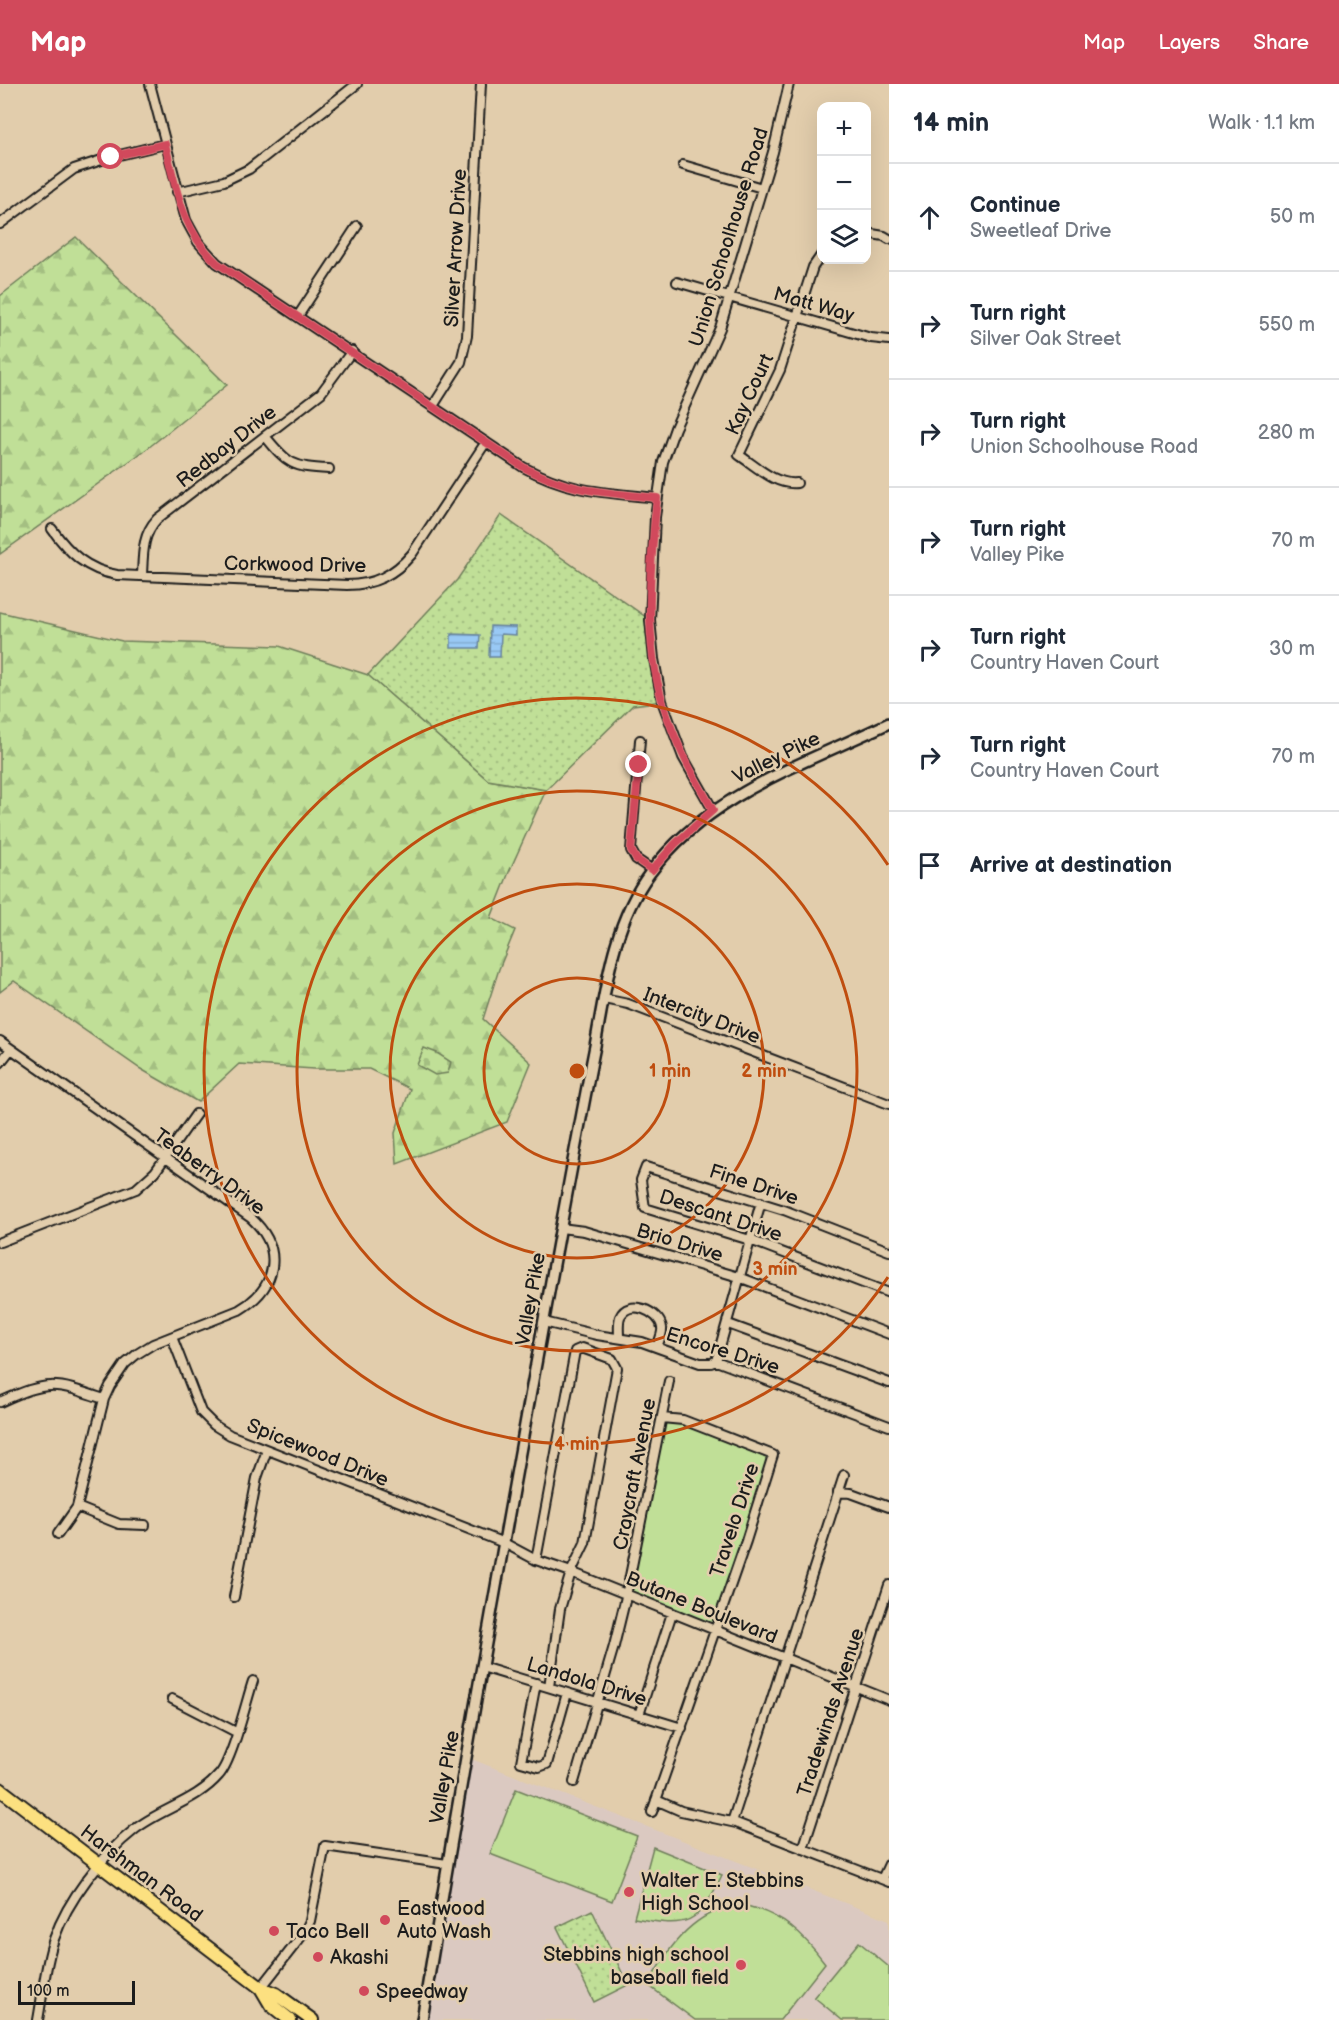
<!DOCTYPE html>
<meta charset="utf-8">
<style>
:root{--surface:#fff;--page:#f2f2f3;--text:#1f2937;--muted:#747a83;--line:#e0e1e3;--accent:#d1495b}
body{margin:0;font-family:"Balsamiq Sans",sans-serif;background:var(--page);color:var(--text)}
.controls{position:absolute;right:18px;top:18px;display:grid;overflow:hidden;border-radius:12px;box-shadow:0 6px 24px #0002}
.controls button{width:54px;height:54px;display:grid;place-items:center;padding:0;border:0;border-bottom:2px solid var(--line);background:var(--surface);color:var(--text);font:30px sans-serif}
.scale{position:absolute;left:18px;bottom:15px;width:117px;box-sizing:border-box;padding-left:6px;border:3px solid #1c1c1c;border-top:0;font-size:16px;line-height:21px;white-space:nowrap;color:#1c1c1c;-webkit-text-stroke:4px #e2cdac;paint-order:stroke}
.stop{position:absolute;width:18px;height:18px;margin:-14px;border:4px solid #d1495b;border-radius:50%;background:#fff}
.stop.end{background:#d1495b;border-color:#fff;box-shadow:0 2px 6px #0008}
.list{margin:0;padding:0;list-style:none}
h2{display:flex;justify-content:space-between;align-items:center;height:78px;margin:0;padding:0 24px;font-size:26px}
h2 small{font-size:20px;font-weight:400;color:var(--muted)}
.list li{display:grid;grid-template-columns:39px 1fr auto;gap:18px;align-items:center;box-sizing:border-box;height:108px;padding:0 24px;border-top:2px solid var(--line)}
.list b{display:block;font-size:22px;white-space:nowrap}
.list p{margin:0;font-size:20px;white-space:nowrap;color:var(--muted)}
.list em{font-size:20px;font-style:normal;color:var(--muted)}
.icon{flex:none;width:33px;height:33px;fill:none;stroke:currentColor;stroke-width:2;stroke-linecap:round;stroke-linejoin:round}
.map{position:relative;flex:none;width:889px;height:1936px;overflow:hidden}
header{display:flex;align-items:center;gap:36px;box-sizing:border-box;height:84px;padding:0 30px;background:var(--accent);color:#fff}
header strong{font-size:28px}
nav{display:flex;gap:33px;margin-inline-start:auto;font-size:21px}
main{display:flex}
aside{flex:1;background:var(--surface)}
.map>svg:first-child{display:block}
.built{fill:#dbc9c1}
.green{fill:#c0df97;stroke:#6e7e5a;stroke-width:1.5}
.forest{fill:url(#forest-firs);stroke:#6e7e5a;stroke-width:1.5}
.cemetery{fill:url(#cemetery-stones);stroke:#6e7e5a;stroke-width:1.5}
.park{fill:url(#park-dots);stroke:#6e7e5a;stroke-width:1.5}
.water{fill:url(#water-rules);stroke:#67849e;stroke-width:1.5}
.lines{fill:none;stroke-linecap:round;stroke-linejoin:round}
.minor-casing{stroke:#1c1c1c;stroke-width:12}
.tertiary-casing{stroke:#1c1c1c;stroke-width:14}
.primary-casing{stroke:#1c1c1c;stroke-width:16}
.minor{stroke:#e2cdac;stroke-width:8}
.tertiary{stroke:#e2cdac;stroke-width:9}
.primary{stroke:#fce080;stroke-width:12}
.route{stroke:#d1495b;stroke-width:8}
.ring{fill:none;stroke:#bf4d0f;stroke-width:3}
.poi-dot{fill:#d1495b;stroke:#e2cdac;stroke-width:2}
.labels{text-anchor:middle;stroke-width:5;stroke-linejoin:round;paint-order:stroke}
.street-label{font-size:20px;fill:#1c1c1c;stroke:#e2cdac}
.poi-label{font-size:20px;fill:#1c1c1c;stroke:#e2cdac;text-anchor:start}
.centre{fill:#bf4d0f;stroke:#e2cdac;stroke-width:3}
.ring-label{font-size:18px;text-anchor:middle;font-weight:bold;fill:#bf4d0f;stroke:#e2cdac;stroke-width:5;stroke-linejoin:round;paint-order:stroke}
</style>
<header>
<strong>Map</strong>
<nav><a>Map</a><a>Layers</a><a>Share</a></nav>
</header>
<main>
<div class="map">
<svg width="889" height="1936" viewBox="0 0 889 1936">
<defs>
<pattern id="forest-firs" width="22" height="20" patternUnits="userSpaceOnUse" patternTransform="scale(1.5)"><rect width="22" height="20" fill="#c0df97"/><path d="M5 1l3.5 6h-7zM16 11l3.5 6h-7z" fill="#a4bf82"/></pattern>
<pattern id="cemetery-stones" width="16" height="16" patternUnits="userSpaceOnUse" patternTransform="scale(1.5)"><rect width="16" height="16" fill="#c0df97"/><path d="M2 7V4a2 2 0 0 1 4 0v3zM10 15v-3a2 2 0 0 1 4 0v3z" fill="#a4bf82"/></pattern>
<pattern id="park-dots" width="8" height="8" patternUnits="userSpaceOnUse" patternTransform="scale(1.5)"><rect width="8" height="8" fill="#c0df97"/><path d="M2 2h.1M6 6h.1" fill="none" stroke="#a4bf82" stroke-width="1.8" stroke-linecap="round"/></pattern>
<pattern id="water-rules" width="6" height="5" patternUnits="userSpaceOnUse" patternTransform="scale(1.5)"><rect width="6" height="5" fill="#99c9f5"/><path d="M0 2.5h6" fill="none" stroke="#83acd1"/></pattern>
</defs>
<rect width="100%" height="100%" fill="#e2cdac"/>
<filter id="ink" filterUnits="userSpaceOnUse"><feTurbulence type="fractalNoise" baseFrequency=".0167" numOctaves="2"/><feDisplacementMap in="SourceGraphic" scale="12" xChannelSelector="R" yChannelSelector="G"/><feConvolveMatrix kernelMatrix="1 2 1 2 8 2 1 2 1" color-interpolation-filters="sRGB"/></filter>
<g filter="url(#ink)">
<path class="built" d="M466 1673 889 1836V1936H422Z"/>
<path class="green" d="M662 1334 773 1371 714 1545 626 1511Z
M516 1705 637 1752 612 1817 490 1770Z
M653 1763 722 1791C698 1842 688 1844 634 1834Z
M747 1822C783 1831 803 1850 825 1879L780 1936H695L648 1901C664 1871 685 1838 719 1826 727 1823 738 1823 747 1822Z
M859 1858 889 1883V1936H842L814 1913Z"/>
<path class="forest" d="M76 153 227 301 148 364 0 470V212Z
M0 528 122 557 279 562 368 591 488 696 546 706 509 788 491 834 515 846 499 885 483 935 531 979 507 1038 397 1080 395 1049 410 1005 369 985H314L239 980 198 1018 139 984 14 897 0 908Z"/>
<path class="cemetery" d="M424 964 437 969 451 978 448 989 435 991 417 981Z"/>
<path class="park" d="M501 431 650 536 662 617 633 621 546 706 488 696 368 591 457 496Z
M592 1826 628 1901 594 1918 557 1843Z"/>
<path class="water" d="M490 542 516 543V551L501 550 500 573H489Z
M451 550 480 551 479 564H451Z"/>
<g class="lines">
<g class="minor-casing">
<path id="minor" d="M150 0 186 136 198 158 217 179 523 383C572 409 603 408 657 414
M683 81 762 104
M177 108 224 97 249 85 357 0
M0 140 74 85 111 73 165 60
M866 149 884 152 889 155
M677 198 871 254 889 256
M298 232 357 142
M433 322 461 278 467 252 481 0
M265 352C288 381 293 383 329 385
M797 399C775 401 757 383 739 371L780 286 813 183 822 170
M52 445C69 469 87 486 117 491L347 501C374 501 394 491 412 470L486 358
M142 492C143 470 142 451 157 435L321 309 352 267
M640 656 631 766 636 775 652 786
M713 726 683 673 662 617 654 575 650 536 655 433 663 378 675 344 720 244 773 68 789 0
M604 915 628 920 889 1020
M0 957 251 1134C285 1165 277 1204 239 1226L153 1260 137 1270 125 1280 110 1302 104 1315 77 1423 58 1450
M0 979 11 965
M561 1144 584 1147 739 1193 889 1250
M0 1158 136 1105 155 1088 196 1030
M889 1167 784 1126 646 1083 641 1096 645 1124 750 1156 889 1209
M544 1238 597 1251 642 1258 700 1279H711L716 1277 889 1342
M728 1240 889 1299
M172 1253 201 1328 214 1341 230 1351 504 1459 536 1476 571 1488 889 1616
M619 1253C619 1247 618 1239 620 1233 628 1214 660 1227 662 1244 663 1249 659 1257 657 1263
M716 1277 761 1118
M0 1318C49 1296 54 1298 104 1315
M838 1408 851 1409 889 1423
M77 1423 119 1440 145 1441
M536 1476 575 1267 582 1264 612 1275 617 1284 585 1459 571 1488 560 1525 549 1603
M234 1513 257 1394 267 1366
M482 1583 682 1644
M536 1599 521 1678 539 1683 547 1680 567 1609
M172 1615 236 1648
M639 1631 672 1529
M574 1698 614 1562 625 1517 669 1297
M656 1716 681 1727 736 1739 889 1798
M652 1728 746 1457 773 1371 683 1336 662 1334
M732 1738 844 1391
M803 1765 889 1501
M882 1795 889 1780
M261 1904 304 1849 310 1837 325 1762 447 1780
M38 1936C43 1909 45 1881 54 1855 67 1817 102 1771 134 1746 160 1725 197 1717 219 1691 232 1677 246 1618 253 1597"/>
</g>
<g class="tertiary-casing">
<path id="tertiary" d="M422 1936C465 1671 513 1406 561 1142 572 1082 583 1022 595 962 606 902 613 839 650 789 708 710 804 680 889 639"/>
</g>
<g class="primary-casing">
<path id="primary" d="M0 1705 261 1904 276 1910 312 1936
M261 1904 271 1921 290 1936"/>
</g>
<use href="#minor" class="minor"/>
<use href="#tertiary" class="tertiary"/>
<use href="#primary" class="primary"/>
</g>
</g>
<g class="lines" filter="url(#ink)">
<path class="route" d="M111 73 165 60C176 104 182 147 217 179L523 383C572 409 604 408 657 414 650 480 643 556 663 619 674 657 693 692 713 726L675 760 652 786 636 775 631 766 639 681"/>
</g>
<g class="ring">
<circle cx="577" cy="987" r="93"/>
<circle cx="577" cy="987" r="187"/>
<circle cx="577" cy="987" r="280"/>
<path d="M888 1193A373 373 0 1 1 888 781"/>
</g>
<g class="poi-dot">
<circle cx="629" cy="1808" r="6"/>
<circle cx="385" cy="1836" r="6"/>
<circle cx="274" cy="1847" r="6"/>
<circle cx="318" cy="1873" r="6"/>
<circle cx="741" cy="1881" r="6"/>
<circle cx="364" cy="1907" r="6"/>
</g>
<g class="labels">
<g class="street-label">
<text transform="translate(728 153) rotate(-73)" y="7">Union Schoolhouse Road</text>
<text transform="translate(455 164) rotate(-87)" y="7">Silver Arrow Drive</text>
<text transform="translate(814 220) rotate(16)" y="7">Matt Way</text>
<text transform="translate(749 310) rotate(-65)" y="7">Kay Court</text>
<text transform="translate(226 362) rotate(-38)" y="7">Redbay Drive</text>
<text transform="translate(295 480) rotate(1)" y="7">Corkwood Drive</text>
<text transform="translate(776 673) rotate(-26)" y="7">Valley Pike</text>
<text transform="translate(702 931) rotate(21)" y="7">Intercity Drive</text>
<text transform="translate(210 1087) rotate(36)" y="7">Teaberry Drive</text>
<text transform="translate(754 1100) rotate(18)" y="7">Fine Drive</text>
<text transform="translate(721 1131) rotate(18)" y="7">Descant Drive</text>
<text transform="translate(680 1158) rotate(17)" y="7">Brio Drive</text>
<text transform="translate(530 1215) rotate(-80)" y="7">Valley Pike</text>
<text transform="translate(723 1266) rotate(17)" y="7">Encore Drive</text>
<text transform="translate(318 1368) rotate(22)" y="7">Spicewood Drive</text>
<text transform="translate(634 1390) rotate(-79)" y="7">Craycraft Avenue</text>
<text transform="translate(734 1436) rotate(-72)" y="7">Travelo Drive</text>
<text transform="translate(702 1523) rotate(22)" y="7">Butane Boulevard</text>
<text transform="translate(587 1597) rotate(17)" y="7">Landola Drive</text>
<text transform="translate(830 1628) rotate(-72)" y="7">Tradewinds Avenue</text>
<text transform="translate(444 1693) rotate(-80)" y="7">Valley Pike</text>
<text transform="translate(142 1789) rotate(37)" y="7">Harshman Road</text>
</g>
<g class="poi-label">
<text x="641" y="1803">Walter E. Stebbins<tspan x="641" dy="23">High School</tspan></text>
<text x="397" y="1831">Eastwood<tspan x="397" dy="23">Auto Wash</tspan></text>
<text x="286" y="1854">Taco Bell</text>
<text x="729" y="1877" text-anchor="end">Stebbins high school<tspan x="729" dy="23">baseball field</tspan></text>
<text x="330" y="1880">Akashi</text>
<text x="376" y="1914">Speedway</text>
</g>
</g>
<circle cx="577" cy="987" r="9" class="centre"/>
<g class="ring-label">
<text x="670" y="993">1 min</text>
<text x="764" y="993">2 min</text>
<text x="775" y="1191">3 min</text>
<text x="577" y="1366">4 min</text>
</g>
</svg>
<div class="controls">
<button>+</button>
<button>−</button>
<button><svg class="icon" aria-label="layers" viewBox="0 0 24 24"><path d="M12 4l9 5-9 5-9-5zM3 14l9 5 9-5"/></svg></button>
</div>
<div class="scale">100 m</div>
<div class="stop" style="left:111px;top:73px"></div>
<div class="stop end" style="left:639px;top:681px"></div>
</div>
<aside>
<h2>14 min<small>Walk · 1.1 km</small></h2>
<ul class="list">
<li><svg class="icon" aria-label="ahead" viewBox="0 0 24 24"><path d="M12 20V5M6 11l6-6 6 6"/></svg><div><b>Continue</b><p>Sweetleaf Drive</p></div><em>50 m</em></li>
<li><svg class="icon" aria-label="right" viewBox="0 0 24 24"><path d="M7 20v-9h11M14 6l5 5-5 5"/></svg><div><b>Turn right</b><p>Silver Oak Street</p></div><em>550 m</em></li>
<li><svg class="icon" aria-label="right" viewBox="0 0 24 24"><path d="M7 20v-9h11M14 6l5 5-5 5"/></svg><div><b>Turn right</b><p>Union Schoolhouse Road</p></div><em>280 m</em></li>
<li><svg class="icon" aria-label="right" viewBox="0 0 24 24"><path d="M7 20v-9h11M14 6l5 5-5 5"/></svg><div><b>Turn right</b><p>Valley Pike</p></div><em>70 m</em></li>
<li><svg class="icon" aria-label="right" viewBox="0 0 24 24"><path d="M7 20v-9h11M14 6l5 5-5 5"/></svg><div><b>Turn right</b><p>Country Haven Court</p></div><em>30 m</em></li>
<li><svg class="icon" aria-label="right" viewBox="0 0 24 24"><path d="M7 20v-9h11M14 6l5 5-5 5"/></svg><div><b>Turn right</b><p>Country Haven Court</p></div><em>70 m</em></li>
<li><svg class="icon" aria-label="arrive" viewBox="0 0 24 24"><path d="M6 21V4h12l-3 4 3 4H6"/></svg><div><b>Arrive at destination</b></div></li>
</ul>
</aside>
</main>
